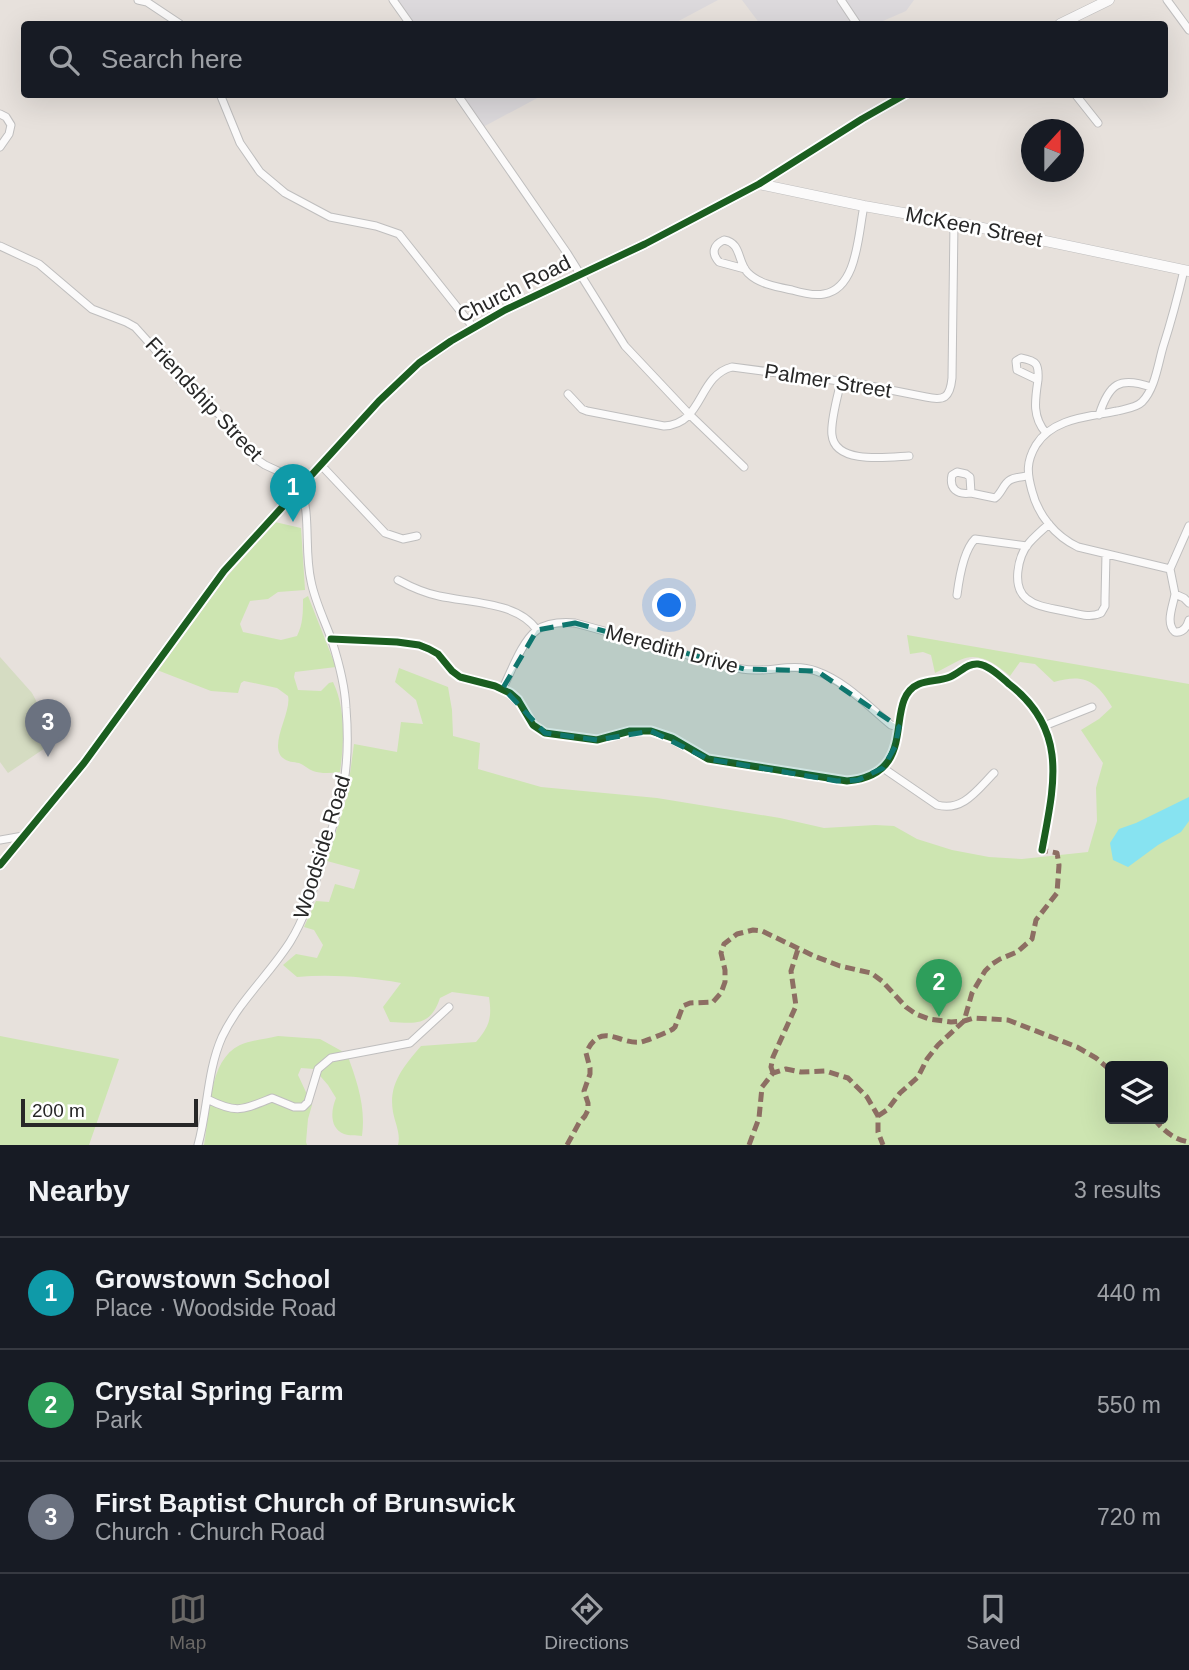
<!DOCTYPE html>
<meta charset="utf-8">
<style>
:root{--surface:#171b24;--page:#20242c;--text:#f1f3f6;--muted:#9ea1a6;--line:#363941;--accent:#6a6866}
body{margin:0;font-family:Helvetica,sans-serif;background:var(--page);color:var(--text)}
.controls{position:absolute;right:21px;bottom:21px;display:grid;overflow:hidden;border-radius:7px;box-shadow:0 7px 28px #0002}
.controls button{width:63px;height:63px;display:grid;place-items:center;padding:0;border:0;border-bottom:2px solid var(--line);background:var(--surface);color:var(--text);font:35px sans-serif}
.compass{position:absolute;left:1021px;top:119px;width:63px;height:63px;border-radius:50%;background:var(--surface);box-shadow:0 7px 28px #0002;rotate:21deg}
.scale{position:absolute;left:21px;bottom:18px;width:177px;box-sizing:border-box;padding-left:7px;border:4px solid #272727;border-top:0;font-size:19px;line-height:24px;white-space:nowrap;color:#272727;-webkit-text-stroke:5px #fff;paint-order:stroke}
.you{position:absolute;left:670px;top:606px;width:24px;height:24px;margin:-18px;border:5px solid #fff;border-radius:50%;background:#1a73e8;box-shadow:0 0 0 10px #1a73e833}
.badge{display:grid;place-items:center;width:46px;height:46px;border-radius:50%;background:var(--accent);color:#fff;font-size:23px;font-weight:700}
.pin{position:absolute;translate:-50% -58px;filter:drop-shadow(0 2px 4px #0008)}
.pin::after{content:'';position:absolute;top:37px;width:24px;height:21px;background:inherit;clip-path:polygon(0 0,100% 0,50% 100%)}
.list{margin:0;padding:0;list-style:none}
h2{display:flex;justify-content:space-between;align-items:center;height:91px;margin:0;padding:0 28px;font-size:30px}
h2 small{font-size:23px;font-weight:400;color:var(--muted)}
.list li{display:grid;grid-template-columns:46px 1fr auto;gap:21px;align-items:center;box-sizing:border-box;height:112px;padding:0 28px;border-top:2px solid var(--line)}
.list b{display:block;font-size:26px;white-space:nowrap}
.list p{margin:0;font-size:23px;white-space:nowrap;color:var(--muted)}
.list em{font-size:23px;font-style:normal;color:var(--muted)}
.icon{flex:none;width:38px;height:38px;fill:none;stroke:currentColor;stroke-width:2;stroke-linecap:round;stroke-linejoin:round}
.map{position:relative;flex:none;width:1189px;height:1145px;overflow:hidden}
.search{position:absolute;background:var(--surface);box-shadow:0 7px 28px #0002;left:21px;right:21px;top:21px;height:77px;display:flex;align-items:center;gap:18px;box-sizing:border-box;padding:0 24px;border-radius:7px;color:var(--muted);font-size:26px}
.sheet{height:427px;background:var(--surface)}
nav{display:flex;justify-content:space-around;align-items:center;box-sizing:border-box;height:98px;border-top:2px solid var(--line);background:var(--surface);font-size:19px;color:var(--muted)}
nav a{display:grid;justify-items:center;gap:4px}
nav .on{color:var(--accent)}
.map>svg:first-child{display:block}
.industrial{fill:#dcd9dc}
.green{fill:#cde5b1;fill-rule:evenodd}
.cemetery{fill:#d5dcc2}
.water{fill:#87e3f1}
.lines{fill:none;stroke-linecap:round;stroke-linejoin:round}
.street-casing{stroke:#bfbebe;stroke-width:9}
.secondary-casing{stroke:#bfbebe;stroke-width:11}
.street{stroke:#fbfafa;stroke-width:7}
.secondary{stroke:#fbfafa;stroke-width:10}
.quiet{stroke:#8d6e63;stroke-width:5;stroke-dasharray:10 5;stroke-linecap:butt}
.cycleway-casing{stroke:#fff;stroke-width:11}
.cycleway{stroke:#1b5e20;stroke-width:7}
.marked{fill:#0f766e;fill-opacity:0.2;stroke:#0f766e;stroke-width:5;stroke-dasharray:14 9;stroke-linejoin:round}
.labels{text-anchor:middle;stroke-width:5;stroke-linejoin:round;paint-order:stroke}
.street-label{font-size:21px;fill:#272727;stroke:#fff}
</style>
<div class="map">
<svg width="1189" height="1145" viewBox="0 0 1189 1145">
<rect width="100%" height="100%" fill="#e7e1dc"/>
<path class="industrial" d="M397 0H718L673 24H414Z
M742 0H914L906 11 876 24H760Z
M461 95H543L483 127Z"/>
<path class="green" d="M275 522 301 528 305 590 278 592 268 599 250 601 240 624 243 632 281 640 297 636C303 624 303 613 303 599L308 596 336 667 295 672 294 677 298 690 321 691 329 683 333 682C346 709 344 743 340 772 331 773 322 774 313 771 308 769 304 765 299 763 294 762 287 762 283 758 268 746 292 712 288 696L277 688 244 681 241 683 238 693 211 691 157 670 209 597Z
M907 635 1189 684V1145H398C401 1134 395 1123 393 1112 388 1084 404 1066 421 1046L476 1042C490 1026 492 1017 489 997L452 992 440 998C430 1027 416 1023 390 1022L383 1007 401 983C366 977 332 974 297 977L283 965 296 954 317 958 323 945 314 930 304 927 316 901 329 902 335 884 354 889 360 870 327 861 347 796 354 744 397 752 401 722 423 724 416 700 395 682 399 668 448 687 452 710 453 736 480 743 478 769 541 787 657 798 780 818 824 828 875 825 894 826 917 839 952 850 989 857 1022 859 1088 852 1097 821 1096 788 1103 763 1081 730 1099 719 1112 707C1097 681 1084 673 1054 682L1035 664 1020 662 1010 676C996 664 979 651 960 660 951 664 944 669 935 673L931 655 923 652 910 654ZM1110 1066H1163V1119H1110Z
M0 1036 119 1059 89 1145H0Z
M278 1036 320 1039 347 1054C357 1081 366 1107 362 1136 356 1135 349 1136 344 1134 329 1128 331 1110 336 1098L328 1085 314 1069 301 1068 298 1075 312 1105 308 1119 306 1142 307 1145H204C210 1114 208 1060 240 1045 251 1040 266 1039 278 1036Z"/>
<path class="cemetery" d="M0 657 32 693 47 721 60 738 8 773 0 762Z"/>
<path class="water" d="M1189 797V821L1181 832 1158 845 1128 867 1113 860 1110 843 1119 829 1136 823Z"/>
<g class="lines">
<g class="street-casing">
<path id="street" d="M138 0 147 2 180 24
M393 0 410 24
M841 0 857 24
M1167 0 1189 30
M220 94 240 143 260 172 285 193 330 217 376 226 399 234 473 327
M457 94 567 253 625 346 690 415 744 467
M1075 94 1098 123
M0 114 6 117 11 125 9 134 0 147
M0 246 39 264 92 309 126 322 135 327 153 347 181 382 221 416 256 459 265 465 304 483
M745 269 719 262C711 253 713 245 724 240 742 243 737 262 748 273 759 284 777 287 792 290 802 293 814 296 824 294 858 288 858 233 864 206
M1021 358C1037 361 1039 364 1038 380L1017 370 1016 361Z
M1038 380C1035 400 1032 417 1046 433
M841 381C838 395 830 422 832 435 835 465 889 457 909 456
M568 394 582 409 587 411 664 426C704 424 697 376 732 367L855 383 926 397C944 401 950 398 952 378L954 222
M1099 415C1109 384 1119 376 1151 387
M321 465 385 533 403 539 417 536
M957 472 966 474 970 477 971 493C957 495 949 489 952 475Z
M971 493 995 498C1002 493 1003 484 1010 480 1015 477 1022 477 1027 476
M1049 524C1042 530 1035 536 1029 543 1018 556 1011 587 1027 599 1037 607 1051 608 1064 611 1076 613 1089 619 1101 613L1105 606V599L1106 554
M1170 569 1189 526
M398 580C411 587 424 593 439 596 471 603 518 602 537 630
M1175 594 1170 569 1078 547C1055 536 1038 515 1032 491 1027 473 1026 462 1036 445 1053 418 1088 417 1117 411 1125 409 1136 408 1142 402 1155 389 1158 364 1163 347 1171 322 1178 296 1184 270
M957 595C959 579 963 551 975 539L1027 546
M1189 603 1184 598 1175 594C1173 606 1165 623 1175 632 1183 633 1187 627 1189 620
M331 639 397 642 419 645 429 649 438 654 452 671 460 677 495 686 510 693 518 700 533 725 545 733 597 740 630 731H651L672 738 708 759 847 781C923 774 881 700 919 684 929 680 940 681 950 677 960 673 967 663 978 664 989 665 1001 677 1009 684 1069 730 1054 785 1042 850
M503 688C511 672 522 641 537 630 547 623 563 622 575 623 608 632 641 641 674 651 696 657 719 665 742 669 768 674 790 662 816 671 845 681 868 706 891 725L899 727
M1044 726 1092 707
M883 768 937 805C963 812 977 790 994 773
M0 840 23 836
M207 1099C237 1114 242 1110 272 1098L294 1107H303L308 1102 318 1069 331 1058 410 1043 449 1007
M198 1145C208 1109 207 1071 222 1037 239 1001 269 975 290 942 305 918 313 890 321 864 329 837 339 810 344 782 348 758 348 733 346 708 345 685 339 663 332 641 325 621 315 602 311 581 304 550 311 518 301 487"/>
</g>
<g class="secondary-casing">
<path id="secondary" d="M1060 24 1109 0
M759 184 864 206 954 222 1189 271
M0 865 84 763 224 571 379 401 419 363 451 341 505 310 645 244 759 184 862 119 906 94"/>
</g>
<use href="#street" class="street"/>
<use href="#secondary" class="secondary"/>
<path class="quiet" d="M773 1073 771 1067 773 1057 796 1006 791 971 798 949
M878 1116 887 1110 900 1093 918 1077 927 1059 938 1045 964 1021 972 993 985 971 992 964 1000 959 1017 952 1032 939 1036 920 1057 893 1059 865 1057 853 1042 850
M1154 1119C1164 1131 1173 1139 1189 1142
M567 1145 579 1123 585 1116 588 1110V1103L584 1091 590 1074V1068L586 1053C601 1020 619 1045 641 1042 646 1041 668 1032 673 1029L675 1027 683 1006 690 1003 713 1002 721 993 725 982V970L721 953 724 944 737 934 753 930 762 931 814 956 840 966 871 973 882 981 906 1007 916 1014 929 1019 951 1022 964 1021 974 1018 1008 1020 1077 1047 1096 1058 1110 1070
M749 1145 759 1118 762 1087 773 1073 786 1069 801 1072 826 1071 848 1078 867 1097 878 1116V1132L883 1145"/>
<g class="cycleway-casing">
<path id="cycleway" d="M331 639 397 642 419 645 429 649 438 654 452 671 460 677 495 686 510 693 518 700 533 725 545 733 597 740 630 731H651L672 738 708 759 847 781C923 774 881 700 919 684 929 680 940 681 950 677 960 673 967 663 978 664 989 665 1001 677 1009 684 1069 730 1054 785 1042 850
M0 865 84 763 224 571 379 401 419 363 451 341 505 310 645 244 759 184 862 119 906 94"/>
</g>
<use href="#cycleway" class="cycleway"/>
</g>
<path class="marked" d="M575 623 744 669 817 671 899 727 895 747 883 768 858 780 837 781 708 759 651 731 597 740 545 733 503 688 537 630Z"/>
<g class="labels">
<g class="street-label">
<text transform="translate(974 227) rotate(11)" y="7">McKeen Street</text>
<text transform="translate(514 289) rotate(-27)" y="7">Church Road</text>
<text transform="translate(828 381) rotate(9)" y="7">Palmer Street</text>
<text transform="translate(204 399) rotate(47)" y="7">Friendship Street</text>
<text transform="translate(672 649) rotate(15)" y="7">Meredith Drive</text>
<text transform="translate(322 847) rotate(-73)" y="7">Woodside Road</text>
</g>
</g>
</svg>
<div class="controls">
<button><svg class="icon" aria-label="layers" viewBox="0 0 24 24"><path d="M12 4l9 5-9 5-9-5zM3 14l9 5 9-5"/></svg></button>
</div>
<svg class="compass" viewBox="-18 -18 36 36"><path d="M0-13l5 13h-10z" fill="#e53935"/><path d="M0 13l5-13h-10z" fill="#9ea1a6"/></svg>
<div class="scale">200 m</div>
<div class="you"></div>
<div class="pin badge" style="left:293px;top:522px;background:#0f9aa8">1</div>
<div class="pin badge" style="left:939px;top:1017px;background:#2e9e5b">2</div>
<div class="pin badge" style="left:48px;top:757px;background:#6b7280">3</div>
<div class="search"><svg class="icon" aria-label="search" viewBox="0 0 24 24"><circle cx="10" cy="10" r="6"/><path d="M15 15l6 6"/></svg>Search here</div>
</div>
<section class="sheet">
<h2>Nearby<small>3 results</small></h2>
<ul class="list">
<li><span class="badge" style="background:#0f9aa8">1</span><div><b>Growstown School</b><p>Place · Woodside Road</p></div><em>440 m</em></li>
<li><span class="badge" style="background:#2e9e5b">2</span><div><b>Crystal Spring Farm</b><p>Park</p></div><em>550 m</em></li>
<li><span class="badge" style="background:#6b7280">3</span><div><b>First Baptist Church of Brunswick</b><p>Church · Church Road</p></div><em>720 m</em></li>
</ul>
</section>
<nav>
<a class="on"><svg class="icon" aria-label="map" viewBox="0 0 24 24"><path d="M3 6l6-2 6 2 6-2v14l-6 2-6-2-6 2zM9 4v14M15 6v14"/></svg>Map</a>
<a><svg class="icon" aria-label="directions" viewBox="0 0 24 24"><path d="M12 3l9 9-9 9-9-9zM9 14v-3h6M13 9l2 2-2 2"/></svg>Directions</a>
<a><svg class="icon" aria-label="saved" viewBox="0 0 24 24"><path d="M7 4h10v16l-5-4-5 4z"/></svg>Saved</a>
</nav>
